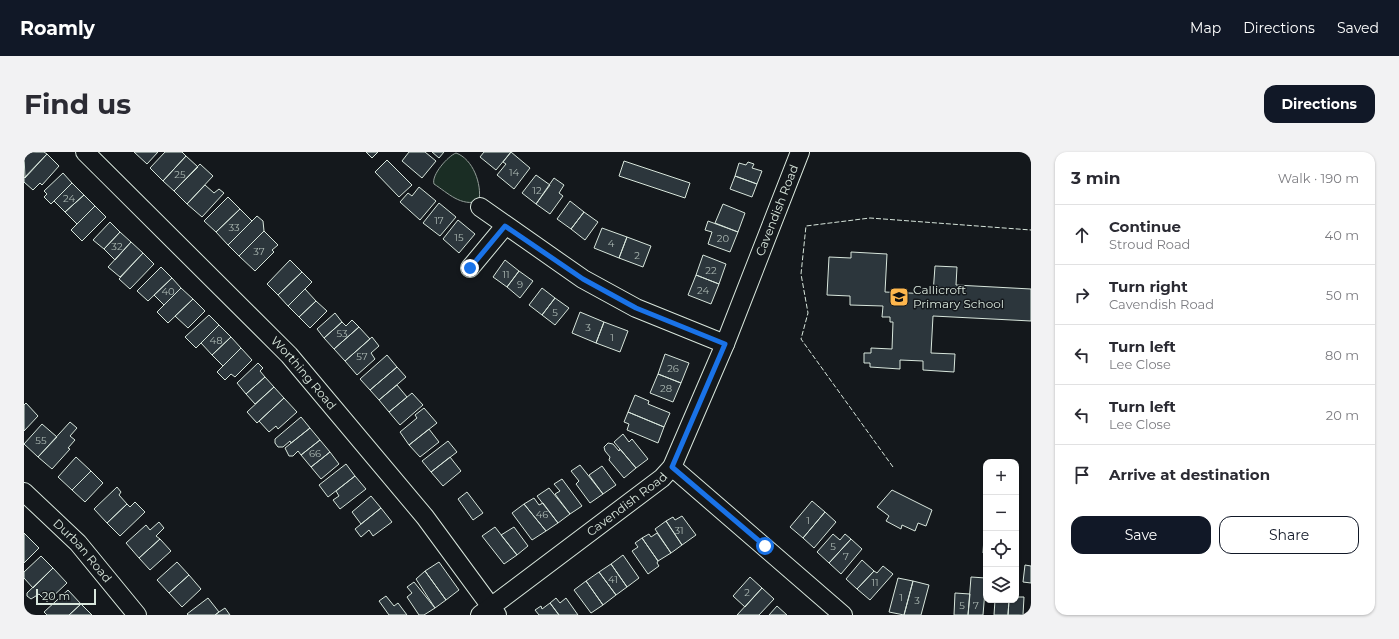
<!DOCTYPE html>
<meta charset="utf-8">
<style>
:root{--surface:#fff;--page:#f2f2f3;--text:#2b2b33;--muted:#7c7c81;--line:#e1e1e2;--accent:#111827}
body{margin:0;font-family:Montserrat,sans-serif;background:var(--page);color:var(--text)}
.controls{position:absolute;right:12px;bottom:12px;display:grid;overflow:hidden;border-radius:8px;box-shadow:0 1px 3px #0004}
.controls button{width:36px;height:36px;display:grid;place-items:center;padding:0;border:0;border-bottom:1px solid var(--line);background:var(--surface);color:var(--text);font:20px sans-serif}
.scale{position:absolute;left:12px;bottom:10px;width:60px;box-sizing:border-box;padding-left:4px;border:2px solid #d8e6dc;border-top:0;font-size:11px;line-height:14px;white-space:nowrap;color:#d8e6dc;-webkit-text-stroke:3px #14181c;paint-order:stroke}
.stop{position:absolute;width:12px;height:12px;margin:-9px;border:3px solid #1a73e8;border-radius:50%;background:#fff}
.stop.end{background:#1a73e8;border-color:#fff;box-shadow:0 1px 4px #0008}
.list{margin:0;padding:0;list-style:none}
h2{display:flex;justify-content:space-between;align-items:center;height:52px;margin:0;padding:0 16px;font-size:17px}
h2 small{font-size:13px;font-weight:400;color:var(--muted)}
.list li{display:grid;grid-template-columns:26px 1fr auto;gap:12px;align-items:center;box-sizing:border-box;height:60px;padding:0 16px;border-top:1px solid var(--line)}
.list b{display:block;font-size:15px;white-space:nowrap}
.list p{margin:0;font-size:13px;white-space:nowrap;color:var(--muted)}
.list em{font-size:13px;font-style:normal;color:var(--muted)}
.actions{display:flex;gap:8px;padding:12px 16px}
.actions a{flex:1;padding:9px 0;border:1px solid var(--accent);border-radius:12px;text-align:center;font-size:14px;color:var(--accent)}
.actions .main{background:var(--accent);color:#fff}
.icon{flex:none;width:22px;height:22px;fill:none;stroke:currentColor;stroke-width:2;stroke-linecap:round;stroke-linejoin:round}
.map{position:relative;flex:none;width:1007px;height:463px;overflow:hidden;border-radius:12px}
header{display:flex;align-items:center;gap:24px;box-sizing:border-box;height:56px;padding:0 20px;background:var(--accent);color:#fff}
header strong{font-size:19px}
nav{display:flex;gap:22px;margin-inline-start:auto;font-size:14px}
.intro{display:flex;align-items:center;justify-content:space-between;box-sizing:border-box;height:96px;padding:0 24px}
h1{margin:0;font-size:28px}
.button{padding:10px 18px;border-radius:12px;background:var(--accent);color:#fff;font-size:14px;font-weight:700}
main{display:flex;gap:24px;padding:0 24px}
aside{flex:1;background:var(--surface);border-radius:12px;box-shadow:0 1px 3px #0004}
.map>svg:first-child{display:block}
.green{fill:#1a2d24;stroke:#939e99}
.building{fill:#2c363c;stroke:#d8e6dc}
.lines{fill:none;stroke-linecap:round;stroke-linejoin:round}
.street-casing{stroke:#d8e6dc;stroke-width:20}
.street{stroke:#14181c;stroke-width:18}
.fence{stroke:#d8e6dc;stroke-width:1;stroke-dasharray:5 2;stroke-linecap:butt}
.route{stroke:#1a73e8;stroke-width:5}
.labels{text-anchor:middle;stroke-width:3;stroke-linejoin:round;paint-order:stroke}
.number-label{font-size:10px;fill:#adbab4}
.street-label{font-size:12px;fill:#d8e6dc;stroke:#14181c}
.poi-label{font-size:12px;fill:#d8e6dc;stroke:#14181c;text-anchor:start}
</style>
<header>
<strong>Roamly</strong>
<nav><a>Map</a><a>Directions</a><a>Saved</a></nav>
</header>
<div class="intro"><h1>Find us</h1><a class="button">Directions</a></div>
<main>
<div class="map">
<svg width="1007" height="463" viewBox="0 0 1007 463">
<rect width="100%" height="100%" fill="#14181c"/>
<path class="green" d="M432 1C449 7 458 32 455 49 437 55 424 41 410 32 407 23 424 4 432 1Z"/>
<path class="building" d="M4 0H20L23 2 1 26 0 4Z
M110 0H134L123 12Z
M141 0H158L162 4 139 29 126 16Z
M342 0H354L348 6Z
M385 0H401L412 9 398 26 378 9Z
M408 0H420L415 6Z
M460 0H487L472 18 456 5Z
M487 0 506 16 490 37 473 23 482 12 479 10Z
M23 2 35 14 18 33 16 31 9 38 0 30V26Z
M162 4 174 15 150 39 139 29Z
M363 8 388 33 375 45 351 20Z
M600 9 666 31 661 46 595 24Z
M724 10 730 12 728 16 738 19 733 32 711 24 715 11 722 13Z
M176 12 189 24 163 52 150 39Z
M39 21 48 31 27 52 20 45 23 42 20 39Z
M512 23 526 33 512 52 498 41Z
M711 24 733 32 728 45 706 37Z
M530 26 540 33 535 41 539 44 526 62 512 52Z
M48 31 60 43 41 60 30 49Z
M181 33 190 41 195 37 200 41 178 65 163 52Z
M395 35 412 49 396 68 376 50 384 41 388 44Z
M60 43 71 54 53 72 41 60Z
M204 45 216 57 192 80 180 69Z
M546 49 560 60 547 77 533 67Z
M415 51 432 65 416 84 399 71Z
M699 52 721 61 714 80 691 71Z
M71 54 82 65 58 89 47 78Z
M216 57 228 69 204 93 192 80Z
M560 60 574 70 561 88 547 77Z
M233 64 239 69 240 79 215 104 204 93Z
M434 68 451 82 435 101 419 87Z
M684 69 714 80 706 100 684 92 688 80 681 78Z
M86 70 96 80 80 97 69 88Z
M578 76 603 85 595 106 570 96Z
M240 79 254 93 248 98 250 100 231 119 215 104Z
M96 80 107 90 91 108 80 97Z
M603 85 627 94 619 115 595 106Z
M107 90 119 101 96 125 84 115Z
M827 100 863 102 861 140 909 142 911 114 933 115 932 133 1007 137V169L909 164 907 201 931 202 930 220 899 218V209L876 208V217L846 215V211H840V201H847V196L868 197 869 170H866V165H858L859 154 826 153V144L803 143 805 105 827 106Z
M119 101 130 112 106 137 95 127Z
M679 103 702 112 695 132 672 123Z
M266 108 278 120 254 143 243 132Z
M481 108 495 119 483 135 469 125Z
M137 115 148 126 124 149 113 139Z
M495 119 509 129 496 146 483 135Z
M278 120 288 130 264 154 254 143Z
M672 123 695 132 687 152 664 143Z
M148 126 157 136 140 153 130 143Z
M157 136 169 147 144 171 133 160Z
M518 136 531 146 518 163 505 153Z
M281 137 292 149 275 165 264 154Z
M531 146 545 156 531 173 518 163Z
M169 147 181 159 164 176 151 164Z
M292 149 303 159 286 176 275 165Z
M556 160 580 170 572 191 548 181Z
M311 161 318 170 300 186 293 177Z
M185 163 195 173 172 196 161 185Z
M328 168 335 175 310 197 300 186 318 170 322 174Z
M580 170 604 179 596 200 572 191Z
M195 173 207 185 188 203 177 191Z
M335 175 346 187 321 209 310 197Z
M207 185 217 196 199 214 188 203Z
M348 185 355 194 347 201 351 207 333 223 321 209Z
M217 196 228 208 211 225 207 222 201 228 193 220Z
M641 202 665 211 657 231 634 222Z
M363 203 373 215 346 238 336 227Z
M234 211 239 216 236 219 241 225 222 242 213 231Z
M373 215 382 225 355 248 346 238Z
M634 222 657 231 649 250 626 241Z
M241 225 250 235 231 252 222 242Z
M373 233 383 245 365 260 355 248Z
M250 235 260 246 233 271 223 260Z
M388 241 399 253 376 273 365 260Z
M611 243 625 249 624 252 646 261 640 275 604 260Z
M260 246 273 260 254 277 252 274 245 280 235 269Z
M2 251 14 264 0 279V253Z
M400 256 413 271 385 293 376 280 393 266 391 263Z
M604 260 640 275 634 291 603 278 605 272 600 270Z
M277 265 286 276 267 291 266 289 259 295H254L251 291V287Z
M46 270 53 276 46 284 51 288 44 296 46 297 28 317 14 305Z
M18 272 33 285 14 305 0 292Z
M286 276 296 288 277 303 274 299 269 304H265L261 296Z
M405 277 415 290 396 305 385 293Z
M599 282 605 290 608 287 624 307 612 316 590 290Z
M296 288 306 300 287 315 277 303Z
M424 289 433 300 407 320 398 309Z
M584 291 589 292 595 299 596 297 612 316 600 326 585 308 586 305 581 299 580 295Z
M306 300 315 312 297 327 287 315Z
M52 305 67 319 48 338 34 325Z
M426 305 437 319 419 334 407 320Z
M322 312 331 324 304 345 295 333Z
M556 313 579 342 566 351 552 332 555 329 547 319Z
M578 314 592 333 579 342 565 323Z
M67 319 79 331 61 350 48 338Z
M331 324 342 337 316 357 309 348 315 344 312 339Z
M538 327 558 354 546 362 531 342 536 339 530 332Z
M93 335 97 340 95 343 103 352 83 371 70 357Z
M525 336 546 362 534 371 513 344Z
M868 338 908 358 902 374 894 371 891 379 878 373 877 377 862 369 865 364 853 355Z
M443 340 459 361 449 368 434 347Z
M347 344 357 356 337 372 328 360Z
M510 346 515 353 519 351 534 371 522 379 500 352Z
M788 349 801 360 779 386 766 375Z
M111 350 121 360 96 384 83 371 103 352 106 355Z
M500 352 522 379 508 388 488 361Z
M357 356 368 370 349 384 345 378 337 385 331 377Z
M801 360 812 370 790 396 779 386Z
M658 364 672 383 658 393 642 369 649 365 651 368Z
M642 369 658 393 647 401 631 377Z
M961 369 962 370V401H959Z
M135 370 140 376 132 384 136 387 115 406 102 391 122 373 126 378Z
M471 375 493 403 480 412 458 384Z
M490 375 504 394 493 403 477 383Z
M0 381 15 396 0 411Z
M633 381 647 401 634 409 618 386 625 382 627 385Z
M809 382 816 388 821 382 827 387 805 411 793 400Z
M618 386 634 409 633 411 635 414 624 422 608 399 614 395 611 391Z
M136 387 147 399 126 418 115 406Z
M827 387 838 397 817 422 805 411Z
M599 403 615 426 603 435 587 412Z
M17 404 29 416 9 436 0 426V420Z
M838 408 850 419 833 437 822 427Z
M153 410 165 423 145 441 133 428Z
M415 410 435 438 422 448 401 419Z
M587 412 603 435 592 443 575 420Z
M1001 413 1007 414V431L999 430Z
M859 414 869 422 846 448 833 437 850 419 853 421Z
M29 416 43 431 23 450 15 442 7 447 3 444V441Z
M401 419 422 448 411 456 392 427Z
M575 420 592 443 579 453 562 429Z
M165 423 177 437 158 455 145 441Z
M726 425 738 436 721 455 709 444Z
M947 425 962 426 959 463H944Z
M874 426 889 429 880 463 865 460Z
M562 429 579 453 567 461 550 438Z
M889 429 905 433 897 463H880Z
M390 430 411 456 400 463H395L383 445 388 441 383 435Z
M738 436 750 447 735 463H713Z
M44 438 57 452 45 463H23L20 460Z
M931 441 946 442 944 463H930Z
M362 444 370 454 374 451 383 463H365L355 449Z
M992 445H1000L999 463H984L985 448H992Z
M184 446 195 460 191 463H164L163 462Z
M532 446 536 451 542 446 554 463H535L526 451Z
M971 448H985L984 463H970Z
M526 451 535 463H515L511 458 517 454 518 457Z
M57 452 68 463H45Z
M753 454 763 463H745Z
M201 456 206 463H191L195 460Z"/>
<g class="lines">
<g class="street-casing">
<g id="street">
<path id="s1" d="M61 0 265 203 401 365 473 463"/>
<path d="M456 55 559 127 612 156 701 192"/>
<path d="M446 116 481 74"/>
<path d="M648 315 819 463"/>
<path id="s2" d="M0 340 54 391 113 463"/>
<path id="s3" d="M456 463 638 326 648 315 701 192 776 0"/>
</g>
</g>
<use href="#street" class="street"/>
<path class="fence" d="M869 315 777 187 784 161 777 122 782 74 846 66 1007 78"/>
</g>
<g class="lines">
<path class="route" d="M446 116 481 74 559 127 612 156 701 192 648 315 741 394"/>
</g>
<defs>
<g id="school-square" transform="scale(1)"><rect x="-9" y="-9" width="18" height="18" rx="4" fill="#ffb74d" stroke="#14181c"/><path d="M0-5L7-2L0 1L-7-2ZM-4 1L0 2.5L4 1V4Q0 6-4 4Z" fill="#111"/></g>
</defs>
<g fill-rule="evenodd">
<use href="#school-square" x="875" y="145"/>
</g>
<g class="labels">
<g class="number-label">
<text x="490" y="24">14</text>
<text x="156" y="26">25</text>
<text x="513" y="42">12</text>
<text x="45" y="50">24</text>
<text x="415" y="72">17</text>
<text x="210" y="79">33</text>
<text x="435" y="89">15</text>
<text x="699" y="90">20</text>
<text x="587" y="95">4</text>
<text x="93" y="98">32</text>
<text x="235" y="103">37</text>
<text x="613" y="107">2</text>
<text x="687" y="122">22</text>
<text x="482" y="126">11</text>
<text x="496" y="136">9</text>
<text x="679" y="142">24</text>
<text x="144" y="143">40</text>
<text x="531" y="164">5</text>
<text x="564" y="179">3</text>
<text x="318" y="185">53</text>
<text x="588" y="189">1</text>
<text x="192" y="192">48</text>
<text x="338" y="208">57</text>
<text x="649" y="220">26</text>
<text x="642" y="240">28</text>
<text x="17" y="292">55</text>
<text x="291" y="305">66</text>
<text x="518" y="366">46</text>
<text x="784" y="372">1</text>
<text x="655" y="382">31</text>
<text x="809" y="398">5</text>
<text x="822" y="408">7</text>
<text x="589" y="431">41</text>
<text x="851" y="434">11</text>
<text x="723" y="444">2</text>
<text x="877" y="449">1</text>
<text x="893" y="452">3</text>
<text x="938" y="457">5</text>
<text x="952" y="457">7</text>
</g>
<g class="street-label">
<text dy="4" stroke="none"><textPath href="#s3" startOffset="520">Cavendish Road</textPath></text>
<text dy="4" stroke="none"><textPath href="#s1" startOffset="311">Worthing Road</textPath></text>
<text dy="4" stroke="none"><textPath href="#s3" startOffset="184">Cavendish Road</textPath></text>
<text dy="4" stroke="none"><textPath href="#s2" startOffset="83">Durban Road</textPath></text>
</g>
<g class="poi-label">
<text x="889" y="142">Callicroft<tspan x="889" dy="14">Primary School</tspan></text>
</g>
</g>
</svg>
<div class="controls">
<button>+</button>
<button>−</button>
<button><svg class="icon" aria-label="locate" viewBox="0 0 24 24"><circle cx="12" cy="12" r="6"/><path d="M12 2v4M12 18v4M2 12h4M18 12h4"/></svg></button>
<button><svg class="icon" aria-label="layers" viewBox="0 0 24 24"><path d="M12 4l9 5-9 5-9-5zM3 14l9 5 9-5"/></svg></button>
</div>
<div class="scale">20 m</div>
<div class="stop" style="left:741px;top:394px"></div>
<div class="stop end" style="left:446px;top:116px"></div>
</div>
<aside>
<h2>3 min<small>Walk · 190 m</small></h2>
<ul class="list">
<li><svg class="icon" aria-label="ahead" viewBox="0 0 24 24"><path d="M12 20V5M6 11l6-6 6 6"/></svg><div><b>Continue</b><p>Stroud Road</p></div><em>40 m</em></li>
<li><svg class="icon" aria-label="right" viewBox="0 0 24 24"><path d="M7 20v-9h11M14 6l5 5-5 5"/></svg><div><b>Turn right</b><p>Cavendish Road</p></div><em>50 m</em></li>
<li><svg class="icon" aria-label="left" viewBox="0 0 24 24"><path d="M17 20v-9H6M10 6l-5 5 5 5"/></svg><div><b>Turn left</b><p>Lee Close</p></div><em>80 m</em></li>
<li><svg class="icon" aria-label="left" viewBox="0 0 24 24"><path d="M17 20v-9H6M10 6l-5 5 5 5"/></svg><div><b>Turn left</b><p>Lee Close</p></div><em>20 m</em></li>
<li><svg class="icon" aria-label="arrive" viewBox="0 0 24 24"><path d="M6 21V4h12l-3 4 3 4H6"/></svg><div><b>Arrive at destination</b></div></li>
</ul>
<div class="actions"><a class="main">Save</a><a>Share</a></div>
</aside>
</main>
